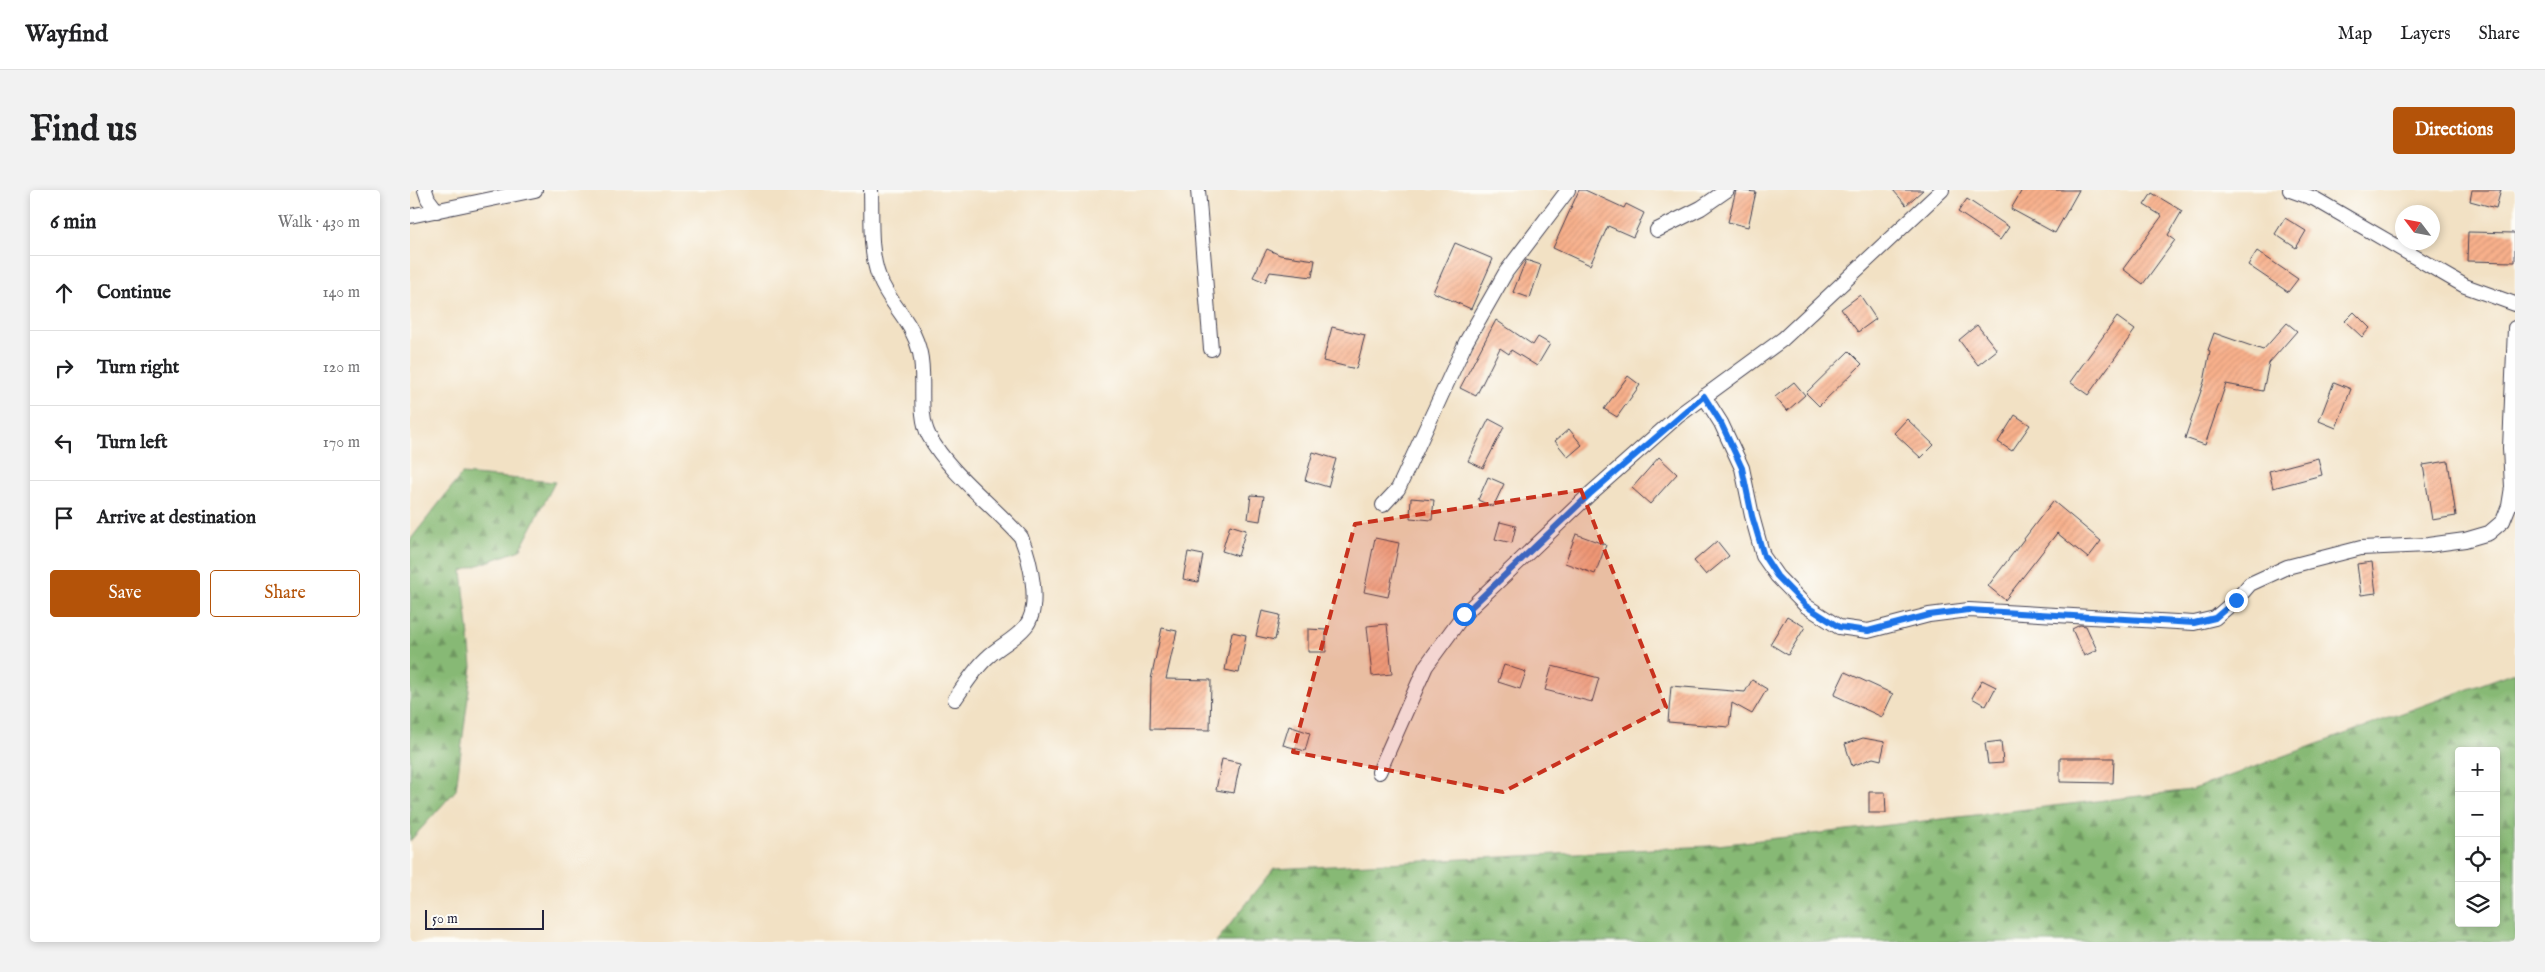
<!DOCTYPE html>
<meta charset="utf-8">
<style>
:root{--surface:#fff;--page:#f2f2f2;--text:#202124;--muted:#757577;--line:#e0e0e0;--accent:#b45309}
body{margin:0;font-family:"IM FELL English",serif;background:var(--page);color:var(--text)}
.controls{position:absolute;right:15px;bottom:15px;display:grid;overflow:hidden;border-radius:5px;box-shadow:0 2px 8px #0003}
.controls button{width:45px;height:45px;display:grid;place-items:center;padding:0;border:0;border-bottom:1px solid var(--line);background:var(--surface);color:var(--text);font:25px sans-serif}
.compass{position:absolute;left:1985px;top:15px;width:45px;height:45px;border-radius:50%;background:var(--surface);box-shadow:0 2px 8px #0003;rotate:302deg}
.scale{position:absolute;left:15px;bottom:12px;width:119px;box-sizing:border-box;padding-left:5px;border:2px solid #22223b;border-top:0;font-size:14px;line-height:18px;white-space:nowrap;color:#22223b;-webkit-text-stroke:4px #fdfcf7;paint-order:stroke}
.stop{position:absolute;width:15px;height:15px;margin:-11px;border:4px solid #1a73e8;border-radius:50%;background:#fff}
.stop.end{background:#1a73e8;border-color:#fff;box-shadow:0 1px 5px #0008}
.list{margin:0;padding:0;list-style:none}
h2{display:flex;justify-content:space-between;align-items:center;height:65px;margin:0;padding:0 20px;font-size:21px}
h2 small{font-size:16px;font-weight:400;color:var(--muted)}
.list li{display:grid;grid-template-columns:32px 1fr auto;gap:15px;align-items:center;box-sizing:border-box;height:75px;padding:0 20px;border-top:1px solid var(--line)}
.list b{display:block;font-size:19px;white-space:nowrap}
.list em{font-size:16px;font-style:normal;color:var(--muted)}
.actions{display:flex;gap:10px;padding:15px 20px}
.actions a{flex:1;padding:11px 0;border:1px solid var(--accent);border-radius:5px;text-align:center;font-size:18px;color:var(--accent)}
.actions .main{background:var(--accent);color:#fff}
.icon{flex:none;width:28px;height:28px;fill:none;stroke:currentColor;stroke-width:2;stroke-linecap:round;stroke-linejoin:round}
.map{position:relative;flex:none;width:2105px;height:752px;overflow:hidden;border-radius:5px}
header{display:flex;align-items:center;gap:30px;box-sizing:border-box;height:70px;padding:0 25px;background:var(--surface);border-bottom:1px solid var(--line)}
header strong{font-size:24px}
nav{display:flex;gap:28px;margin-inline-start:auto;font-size:18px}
.intro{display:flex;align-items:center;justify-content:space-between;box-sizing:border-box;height:120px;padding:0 30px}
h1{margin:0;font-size:35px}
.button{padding:12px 22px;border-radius:5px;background:var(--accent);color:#fff;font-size:18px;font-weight:700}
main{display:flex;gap:30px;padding:0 30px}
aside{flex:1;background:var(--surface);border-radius:5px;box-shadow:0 2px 8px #0003}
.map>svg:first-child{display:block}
.forest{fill:url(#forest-firs);stroke:#546e58;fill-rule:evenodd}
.building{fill:url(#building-hatch)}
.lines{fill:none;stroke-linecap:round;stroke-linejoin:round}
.street-casing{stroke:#413f50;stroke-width:16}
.street{stroke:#fff;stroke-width:14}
.route{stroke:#1a73e8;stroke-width:6}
.marked{fill:#c8321e;fill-opacity:0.2;stroke:#c8321e;stroke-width:4;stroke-dasharray:10 6;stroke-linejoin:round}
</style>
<header>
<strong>Wayfind</strong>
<nav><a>Map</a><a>Layers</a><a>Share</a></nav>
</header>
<div class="intro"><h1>Find us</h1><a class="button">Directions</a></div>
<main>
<aside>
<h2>6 min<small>Walk · 430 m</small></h2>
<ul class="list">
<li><svg class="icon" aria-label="ahead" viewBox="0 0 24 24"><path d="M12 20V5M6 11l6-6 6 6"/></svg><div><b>Continue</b></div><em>140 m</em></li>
<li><svg class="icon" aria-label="right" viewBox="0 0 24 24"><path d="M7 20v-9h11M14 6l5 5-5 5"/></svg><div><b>Turn right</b></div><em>120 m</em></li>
<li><svg class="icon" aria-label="left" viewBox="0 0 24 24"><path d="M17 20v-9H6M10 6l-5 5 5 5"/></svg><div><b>Turn left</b></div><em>170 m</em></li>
<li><svg class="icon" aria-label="arrive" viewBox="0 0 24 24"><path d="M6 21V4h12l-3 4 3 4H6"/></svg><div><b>Arrive at destination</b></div></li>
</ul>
<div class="actions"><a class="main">Save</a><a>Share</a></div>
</aside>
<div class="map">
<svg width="2105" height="752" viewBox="0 0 2105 752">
<defs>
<pattern id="forest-firs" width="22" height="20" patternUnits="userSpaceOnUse" patternTransform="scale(1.25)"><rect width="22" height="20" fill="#87b974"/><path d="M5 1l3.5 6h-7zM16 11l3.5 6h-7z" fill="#6e9660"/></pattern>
<pattern id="building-hatch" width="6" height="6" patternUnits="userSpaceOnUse" patternTransform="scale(1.25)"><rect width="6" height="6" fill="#f8b08b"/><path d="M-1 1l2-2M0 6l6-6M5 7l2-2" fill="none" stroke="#d49779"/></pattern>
</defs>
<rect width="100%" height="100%" fill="#fdfcf7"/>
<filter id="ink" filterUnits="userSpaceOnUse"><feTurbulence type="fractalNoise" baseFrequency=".02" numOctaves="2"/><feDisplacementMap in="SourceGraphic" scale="10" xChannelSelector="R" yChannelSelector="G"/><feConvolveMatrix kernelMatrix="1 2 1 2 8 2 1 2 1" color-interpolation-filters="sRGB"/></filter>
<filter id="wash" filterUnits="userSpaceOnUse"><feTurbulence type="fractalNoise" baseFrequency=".0096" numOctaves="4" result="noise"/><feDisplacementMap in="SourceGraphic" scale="20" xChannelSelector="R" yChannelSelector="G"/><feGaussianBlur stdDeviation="1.12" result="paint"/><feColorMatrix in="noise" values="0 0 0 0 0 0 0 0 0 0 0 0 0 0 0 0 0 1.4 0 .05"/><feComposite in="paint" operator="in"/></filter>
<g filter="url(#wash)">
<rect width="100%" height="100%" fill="#f2e1c4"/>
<path class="forest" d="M52 284 145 292 110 360 52 381 62 476 46 600 0 651V350Z
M2105 482V752H806L864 679 1299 656 1781 600ZM2049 561H2086V733H2049Z"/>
<g id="blocks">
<path class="building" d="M1169 0H1175L1214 18 1216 14 1234 23 1223 47 1198 36 1180 75 1143 58Z
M1326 0 1346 2 1338 37 1318 32Z
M1483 0H1513L1496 15Z
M1612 0H1669L1645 43 1601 19Z
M2062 0H2091L2086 18 2060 11Z
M1742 3 1772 21 1758 45 1765 50 1733 94 1713 79 1752 26 1734 15Z
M1557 9 1599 37 1590 50 1548 22Z
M1875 28 1896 41 1886 58 1865 44Z
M2058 42 2105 43V72L2057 71Z
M1045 53 1083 69 1061 119 1023 102Z
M857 59 870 65 905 70 902 87 860 82 855 92 843 87Z
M1847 61 1888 89 1878 102 1838 75Z
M1116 70 1131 75 1120 108 1103 102Z
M1450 105 1466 129 1448 142 1431 119Z
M1944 122 1960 138 1952 147 1935 131Z
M1707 127 1725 140 1678 205 1660 192Z
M1086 130 1123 155 1128 147 1140 154 1127 176 1101 160 1099 164 1090 158 1066 206 1050 198Z
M1877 133 1887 141 1859 173 1853 201 1816 194 1795 255 1775 248 1794 192 1800 161 1798 160 1804 143 1853 160Z
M1567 135 1587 160 1568 175 1549 150Z
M922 137 955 145 946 179 913 171Z
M1439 161 1452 174 1409 216 1396 203Z
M1218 186 1230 195 1207 227 1194 219Z
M1384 192 1395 205 1377 221 1365 207Z
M1924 192 1941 199 1926 238 1909 231Z
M1605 225 1620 235 1602 261 1588 252Z
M1079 229 1094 237 1073 278 1058 271Z
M1497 229 1524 255 1511 268 1484 243Z
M1159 239 1172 255 1158 267 1145 251Z
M903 262 926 269 918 297 895 290Z
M1249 267 1267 284 1240 314 1222 298Z
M1908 268 1912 285 1863 298 1859 281Z
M2038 271 2046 326 2022 330 2013 275Z
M1078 287 1094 294 1083 317 1068 310Z
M841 305 854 306 850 331 838 329Z
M1001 308 1024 310 1022 330 1000 328Z
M1643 311 1691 351 1678 368 1647 343 1595 410 1578 396Z
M1090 332 1106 336 1102 353 1085 349Z
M820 335 836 340 828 366 812 361Z
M1166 344 1196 355 1185 384 1155 373Z
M965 348 989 353 978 407 954 402Z
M1307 351 1319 366 1296 385 1284 371Z
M778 362 793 365 788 392 773 389Z
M1962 372 1966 403 1951 405 1947 374Z
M852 421 870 425 865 450 846 446Z
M1377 426 1395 437 1378 465 1360 454Z
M977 434 982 484 962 486 957 436Z
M1670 435 1676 436 1687 460 1674 466 1662 439Z
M752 438 767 441 756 489 801 490 800 540 740 539 741 489Z
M898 439 916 440V462H898Z
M822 442 836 445 829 483 815 480Z
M1094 475 1116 482 1110 499 1088 492Z
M1142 476 1189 488 1182 512 1135 500Z
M1435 482 1483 504 1472 527 1424 505Z
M1342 490 1357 499 1342 524 1322 513 1319 537 1258 532 1261 496 1335 502Z
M1572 490 1586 497 1576 516 1562 508Z
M879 536 900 543 895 561 873 555Z
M1453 548 1475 552 1471 570 1463 568 1442 576 1435 554Z
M1591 551 1593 573 1578 574 1575 553Z
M1650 568H1704L1703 593 1650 592Z
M812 569 830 573 824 603 806 600Z
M1459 602H1475L1476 623H1459Z"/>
</g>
</g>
<g filter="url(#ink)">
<use href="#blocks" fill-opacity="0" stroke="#413f50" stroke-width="1"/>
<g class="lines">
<g class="street-casing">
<path id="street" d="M15 0 18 9 27 21
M461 0C462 28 459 61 469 87 480 116 502 129 510 163 516 188 507 224 519 246 540 284 582 314 611 347 620 369 632 418 615 437 605 449 590 456 579 466 565 478 555 495 545 509
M788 0 801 159
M1880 0 1905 9 2055 96 2105 114
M0 26 125 0
M1247 40 1291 18 1317 0
M1294 206 1311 233 1332 278 1342 326 1353 366 1367 386 1396 416 1429 437 1458 441 1519 425 1559 420 1784 433 1805 428 1826 410 1840 394 1877 377 1951 358 2018 355 2055 350 2079 343 2093 331 2099 316 2102 297 2100 258 2105 138
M973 315 988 299 1056 152 1096 82 1158 0
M969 582 1016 476 1054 424 1180 304 1268 226 1373 149 1532 0"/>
</g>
<use href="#street" class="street"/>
</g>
</g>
<g class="lines" filter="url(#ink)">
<path class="route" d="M1054 424 1180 304 1294 206 1311 233 1332 278 1342 326 1354 366 1367 386 1396 416 1429 437 1458 441 1519 425 1558 420 1784 433 1805 428 1826 410"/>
</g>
<path class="marked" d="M1171 300 1256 517 1093 602 883 562 945 334Z"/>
</svg>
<div class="controls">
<button>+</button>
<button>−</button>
<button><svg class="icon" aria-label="locate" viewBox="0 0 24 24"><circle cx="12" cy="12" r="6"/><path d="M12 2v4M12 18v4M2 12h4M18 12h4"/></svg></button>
<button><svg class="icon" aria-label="layers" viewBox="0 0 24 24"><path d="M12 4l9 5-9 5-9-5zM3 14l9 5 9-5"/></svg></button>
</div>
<svg class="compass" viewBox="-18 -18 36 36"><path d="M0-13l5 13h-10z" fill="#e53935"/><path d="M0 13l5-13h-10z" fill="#757577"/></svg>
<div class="scale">50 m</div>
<div class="stop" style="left:1054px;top:424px"></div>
<div class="stop end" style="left:1826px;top:410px"></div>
</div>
</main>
